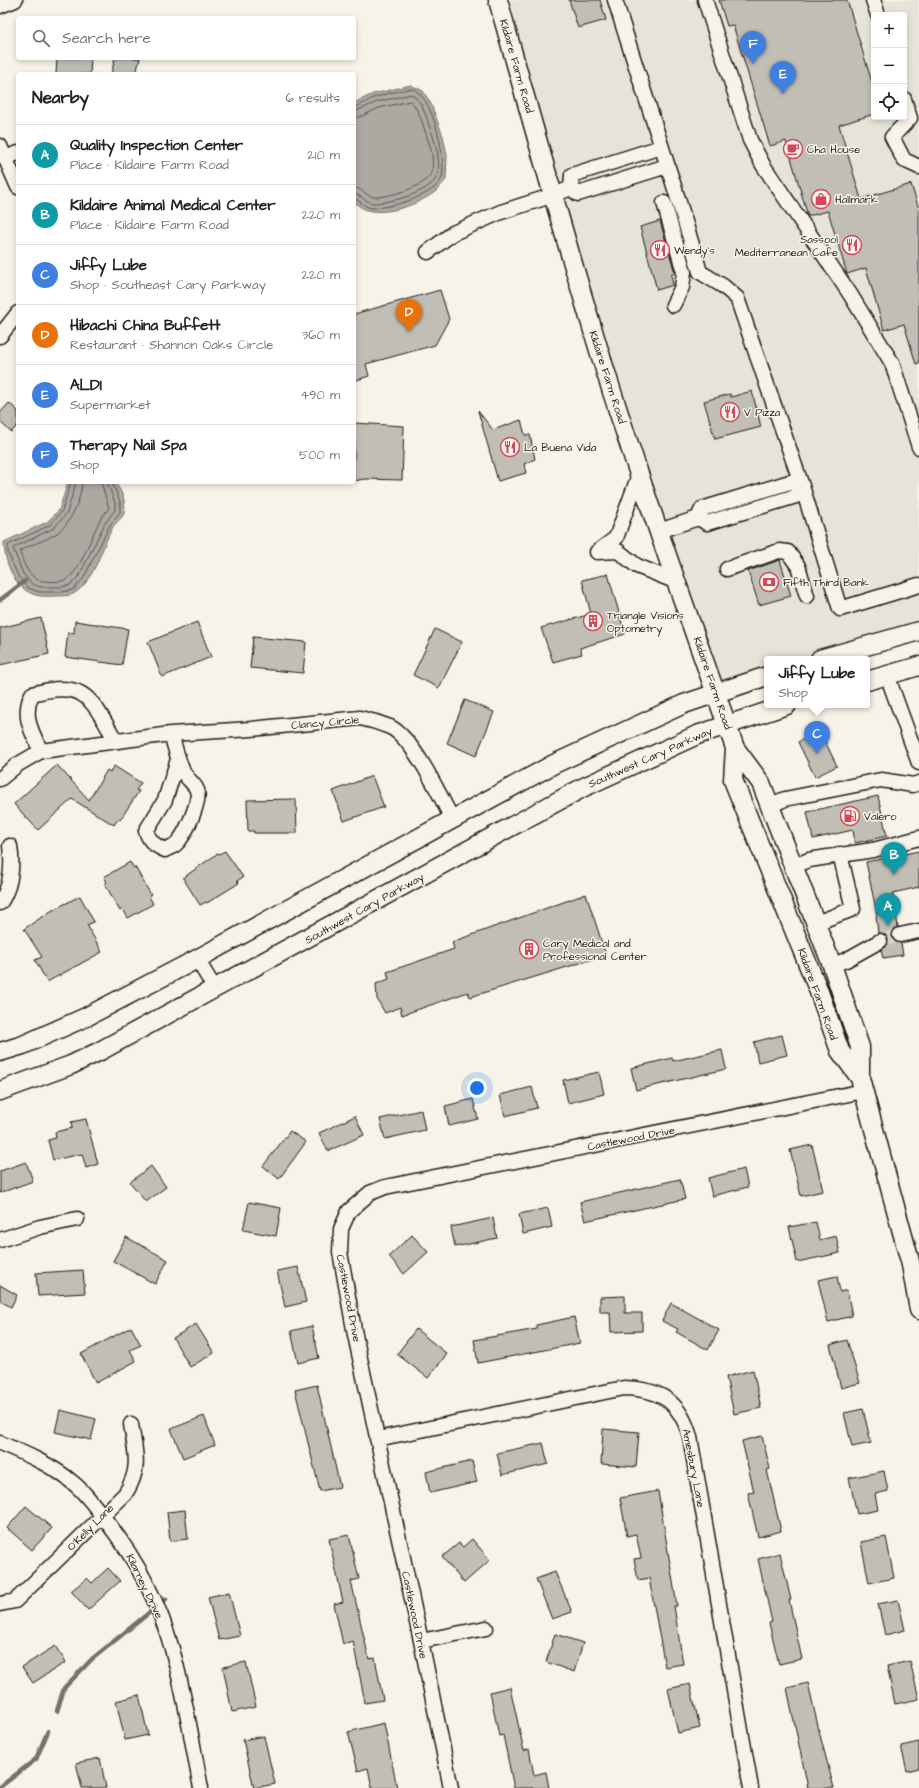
<!DOCTYPE html>
<meta charset="utf-8">
<style>
:root{--surface:#fff;--page:#f2f2f2;--text:#222;--muted:#767676;--line:#e0e0e0;--accent:#111827}
body{margin:0;font-family:"Architects Daughter",sans-serif;background:var(--page);color:var(--text)}
.controls{position:absolute;right:12px;top:12px;display:grid;overflow:hidden;border-radius:4px;box-shadow:0 2px 6px #0003}
.controls button{width:36px;height:36px;display:grid;place-items:center;padding:0;border:0;border-bottom:1px solid var(--line);background:var(--surface);color:var(--text);font:20px sans-serif}
.you{position:absolute;left:477px;top:1088px;width:14px;height:14px;margin:-10px;border:3px solid #fff;border-radius:50%;background:#1a73e8;box-shadow:0 0 0 6px #1a73e833}
.badge{display:grid;place-items:center;width:26px;height:26px;border-radius:50%;background:var(--accent);color:#fff;font-size:13px;font-weight:700}
.pin{position:absolute;translate:-50% -33px;filter:drop-shadow(0 1px 2px #0008)}
.pin::after{content:'';position:absolute;top:21px;width:14px;height:12px;background:inherit;clip-path:polygon(0 0,100% 0,50% 100%)}
.popup{position:absolute;left:764px;top:656px;width:106px;height:52px;box-sizing:border-box;display:grid;place-content:center;border-radius:4px;background:var(--surface);filter:drop-shadow(0 1px 3px #0005);font-size:13px;white-space:nowrap;color:var(--muted)}
.popup b{font-size:15px;color:var(--text)}
.popup::after{content:'';position:absolute;left:50%;top:100%;margin-left:-8px;border:8px solid transparent;border-top-color:var(--surface)}
.list{margin:0;padding:0;list-style:none}
h2{display:flex;justify-content:space-between;align-items:center;height:52px;margin:0;padding:0 16px;font-size:17px}
h2 small{font-size:13px;font-weight:400;color:var(--muted)}
.list li{display:grid;grid-template-columns:26px 1fr auto;gap:12px;align-items:center;box-sizing:border-box;height:60px;padding:0 16px;border-top:1px solid var(--line)}
.list b{display:block;font-size:15px;white-space:nowrap}
.list p{margin:0;font-size:13px;white-space:nowrap;color:var(--muted)}
.list em{font-size:13px;font-style:normal;color:var(--muted)}
.icon{flex:none;width:22px;height:22px;fill:none;stroke:currentColor;stroke-width:2;stroke-linecap:round;stroke-linejoin:round}
.map{position:relative;flex:none;width:919px;height:1788px;overflow:hidden}
.search{position:absolute;background:var(--surface);box-shadow:0 2px 6px #0003;left:16px;top:16px;width:340px;height:44px;display:flex;align-items:center;gap:10px;box-sizing:border-box;padding:0 14px;border-radius:4px;color:var(--muted);font-size:15px}
.panel{position:absolute;background:var(--surface);box-shadow:0 2px 6px #0003;left:16px;top:72px;width:340px;height:412px;border-radius:4px}
.map>svg:first-child{display:block}
.built{fill:#e6e3d9;fill-rule:evenodd}
.water{fill:#aca9a2;stroke:#72716c}
.lines{fill:none;stroke-linecap:round;stroke-linejoin:round}
.shore{stroke:#565452;stroke-width:1}
.stream{stroke:#72716c;stroke-width:4.5}
.building{fill:#c0beb5;stroke:#1c1c1c}
.minor-tunnel{stroke:#d6d3c9;stroke-width:14;stroke-dasharray:14 7;stroke-linecap:butt}
.minor-casing{stroke:#1c1c1c;stroke-width:17}
.major-casing{stroke:#1c1c1c;stroke-width:21}
.minor{stroke:#f7f3e8;stroke-width:14}
.major{stroke:#f7f3e8;stroke-width:18}
.labels{text-anchor:middle;stroke-width:3;stroke-linejoin:round;paint-order:stroke}
.street-label{font-size:11px;fill:#1c1c1c;stroke:#f7f3e8}
.poi-label{font-size:11px;fill:#1c1c1c;stroke:#f7f3e8;text-anchor:start}
</style>
<div class="map">
<svg width="919" height="1788" viewBox="0 0 919 1788">
<rect width="100%" height="100%" fill="#f7f3e8"/>
<filter id="ink" filterUnits="userSpaceOnUse"><feTurbulence type="fractalNoise" baseFrequency=".025" numOctaves="2"/><feDisplacementMap in="SourceGraphic" scale="8" xChannelSelector="R" yChannelSelector="G"/><feConvolveMatrix kernelMatrix="1 2 1 2 8 2 1 2 1" color-interpolation-filters="sRGB"/></filter>
<g filter="url(#ink)">
<path class="built" d="M498 0H919V631L820 659H767V676L715 692ZM874 15H904V117H874Z"/>
<path class="water" d="M411 85 423 91 431 104 443 136 447 155 446 180C443 183 439 188 436 191 418 206 370 223 354 201V103L373 94Z
M68 482H114C121 489 127 502 124 513 123 518 116 522 113 527 101 548 96 578 75 593 70 596 61 596 55 596 49 596 42 597 36 595 15 590 4 562 4 542L47 522 59 510Z"/>
<g class="lines">
<path class="shore" d="M354 107C361 106 367 101 373 98 379 96 406 88 412 89 432 93 447 159 442 177 437 196 389 208 373 208 364 208 361 200 354 199
M354 112 377 102 411 94C423 101 426 117 430 128 435 140 442 165 437 177 429 193 390 203 373 203 365 202 362 195 354 194
M354 118 362 116 379 108 410 101C419 108 423 126 427 137 431 147 435 163 431 173 427 187 386 198 373 197 366 196 362 188 354 188
M71 482 62 511 50 525 8 545V553L18 576 28 588 39 592H61L73 590 83 579 110 525 120 512V502L112 482
M76 482 67 513 54 528 13 548 23 574 32 584 40 587H61L70 585 79 576 105 523 115 510V503L107 482
M82 482C81 500 70 526 54 535 43 542 30 544 20 551 22 562 30 580 43 581 49 581 61 583 67 579 80 572 92 534 100 520 102 516 106 512 109 508L101 482"/>
<path class="stream" d="M0 600 25 581
M163 1602 166 1599
M57 1711 64 1688 92 1659 150 1612
M0 1787 36 1759 48 1731"/>
</g>
<path class="building" d="M569 0H600L606 20 578 28Z
M719 0H847L874 89V114L839 125 861 199 911 184 919 209V363L916 364 904 324 884 330 866 268 847 274 828 211 808 216 786 141 770 146 733 25 727 26Z
M57 58H91L90 74H56Z
M115 58H140L136 74H111Z
M660 221 675 273 671 275 673 285 657 290 640 227Z
M440 290 449 319 435 345 366 364 369 376 354 381V314Z
M752 391 761 427 715 439 704 401 730 394 731 397Z
M9 403 18 411V425L11 432 0 422V413Z
M478 411 493 430 521 420 525 435H530L535 459 524 464 526 473 498 481Z
M354 423 404 426 402 480 364 479 354 481Z
M780 560 791 596 759 605 748 571Z
M608 574 625 634 580 648 582 654 553 662 541 628 591 614 582 580Z
M41 618 49 654 0 665V628Z
M75 621 128 629 122 665 65 657 68 632 74 633Z
M197 622 211 657 162 677 148 642Z
M435 629 462 642 439 688 413 675Z
M253 637 306 642 303 673 250 668Z
M465 700 494 712 476 756 447 743Z
M820 731 837 766 815 777 798 742Z
M57 765 89 800 107 770 110 772 114 766 141 783 136 790 139 791 120 820 118 819 114 825 72 799 38 830 14 804Z
M372 776 384 807 344 821 333 791Z
M878 796 887 836 855 843 853 830 813 839 807 812Z
M296 799 297 833H254V831H248L247 800Z
M225 851 243 877 237 881 239 883 207 903 206 902 200 905 183 878 218 853 219 854Z
M919 851V887L893 893 898 927 894 929 892 936 894 941 901 943 903 955 883 958 881 950 887 946 888 941 885 934 878 933 876 916 877 915 866 862Z
M130 862 134 868 135 867 151 895 149 896 153 904 128 918 123 909 120 911 105 884 107 882 104 877Z
M586 894 606 955 470 997 468 992 402 1015 400 1007 385 1013 377 999 376 984 389 979 387 972 454 949 452 942Z
M80 896 94 922 87 925 102 952 47 982 35 960 42 957 24 929 51 911Z
M782 1035 787 1055 758 1062 754 1042Z
M722 1050 726 1069 636 1090 631 1068 672 1058 673 1061Z
M599 1072 604 1094 568 1103 563 1080Z
M532 1087 537 1108 505 1116 500 1095Z
M473 1099 478 1119 449 1126 445 1106Z
M421 1110 425 1130 385 1139 380 1119Z
M355 1116 364 1135 328 1151 319 1133Z
M86 1119 98 1164 86 1168 82 1154 53 1160 48 1140 56 1138 55 1132 72 1128 71 1122Z
M290 1131 306 1142 279 1179 263 1166Z
M812 1145 823 1191 801 1196 790 1150Z
M26 1162 33 1181 0 1193V1171Z
M151 1166 166 1187 146 1202 130 1182Z
M744 1169 748 1187 712 1196 708 1178Z
M680 1179 685 1199 585 1221 580 1202Z
M249 1202 281 1208 276 1236 243 1230Z
M548 1208 552 1227 523 1234 519 1214Z
M493 1218 497 1238 455 1247 451 1227Z
M816 1222 820 1240 836 1236 840 1253 797 1262 789 1227Z
M412 1235 428 1252 404 1274 389 1256Z
M126 1237 168 1260 155 1284 113 1261Z
M298 1267 306 1302 285 1307 277 1271Z
M83 1270 85 1293 38 1296 36 1273Z
M837 1276 840 1292 847 1290 852 1316 828 1322 818 1280Z
M0 1285 17 1295 11 1307 0 1301Z
M625 1296V1313H642V1331L611 1332 610 1312H600V1297Z
M671 1303 719 1330 708 1350 676 1332 678 1329 662 1321Z
M574 1317 580 1343 478 1363 474 1340 537 1329 536 1325Z
M196 1324 214 1353 190 1367 173 1338Z
M312 1326 319 1358 298 1363 291 1331Z
M131 1327 141 1345 130 1350 136 1361 96 1383 81 1354Z
M416 1329 447 1354 428 1378 397 1354Z
M847 1340 860 1383 841 1388 830 1345Z
M753 1370 761 1408 734 1414 726 1377Z
M317 1385 340 1487 320 1491 295 1390Z
M863 1409 871 1443 852 1447 844 1413Z
M60 1410 96 1419 91 1440 55 1432Z
M204 1416 215 1445 183 1458 171 1429Z
M603 1429 639 1432 636 1467 601 1464Z
M762 1436 770 1469 767 1470 781 1531 758 1537 748 1493 754 1492 742 1441Z
M543 1443 548 1464 502 1475 497 1453Z
M472 1461 477 1482 430 1493 426 1472Z
M884 1471 888 1491 875 1494 878 1510 857 1514 849 1478Z
M658 1491 677 1606H674L683 1664 665 1667 649 1578 638 1580 634 1559 641 1558 636 1534 627 1536 620 1498Z
M26 1506 52 1528 32 1550 7 1528Z
M185 1510 188 1539 170 1541 167 1512Z
M349 1535 359 1579 351 1581 369 1659 375 1658 383 1700 365 1703 353 1641 343 1644 334 1604 343 1602 329 1539Z
M886 1537 894 1578 869 1583 861 1542Z
M472 1539 490 1560 464 1583 442 1557 459 1543 463 1547Z
M780 1553 791 1600H789L802 1659 779 1664 769 1623 772 1622 758 1559Z
M108 1568 120 1581 88 1610 71 1591 87 1578 92 1583Z
M555 1572 572 1612 552 1619 536 1579Z
M229 1592 240 1636 219 1640 208 1597Z
M898 1600 905 1630 885 1635 878 1604Z
M555 1634 583 1643 574 1672 546 1662Z
M55 1646 66 1662 33 1683 22 1667Z
M910 1661 919 1699 895 1704 887 1666Z
M246 1662 256 1707 232 1712 223 1667Z
M808 1683 821 1739 834 1788H808L787 1688Z
M690 1684 700 1728 678 1733 668 1689Z
M510 1687 524 1751 529 1749 534 1775 546 1772 549 1788H514L503 1735 499 1736 490 1692Z
M139 1695 148 1735 125 1740 116 1701Z
M384 1723 397 1788H372L368 1768 358 1771 348 1732Z
M264 1736 275 1784 254 1788 243 1740Z
M919 1742V1768L907 1771 901 1746Z
M100 1758 106 1788H82L76 1763Z"/>
<g class="lines">
<path class="minor-tunnel" d="M880 941 900 935"/>
<g class="minor-casing">
<path id="minor" d="M615 0C643 91 674 181 700 272L723 286 737 298 802 486 840 609 919 585
M705 0 750 140 763 165 850 294 892 363 919 447
M873 0 878 15
M0 6 15 0
M904 99 910 118 892 137 904 160 919 167
M0 146 18 187
M5 158 18 153
M571 188 572 175 661 147
M571 188 578 194 667 166
M664 203 684 272 682 287 673 305
M428 252 453 233 501 212 554 195 571 188
M0 336 18 313
M659 531 698 518 702 509 790 482 802 486 796 496 707 523 698 518
M597 552 616 538 639 475
M597 552 618 551 637 566 677 582
M727 569 779 551 788 552 798 566 807 596
M887 675 919 763
M171 734 251 729 360 718C370 720 380 723 390 727 413 738 440 795 452 819
M41 751C31 731 22 715 32 694 86 679 91 699 116 741
M0 779 17 765 41 751 171 734C175 747 178 761 184 773 187 779 194 783 197 790 201 801 185 836 176 844 173 847 168 848 165 850 154 845 150 842 146 831L165 800 178 759
M769 806 785 799 881 780 913 785 919 783
M794 866 809 860 873 850 919 838
M0 903C12 885 13 866 10 846
M816 923 853 909 840 854
M900 935 919 931
M197 959 215 989
M832 965 846 960 880 941
M0 1240 40 1227 77 1219
M377 1439 624 1388C660 1389 680 1401 690 1437L751 1788
M0 1443C24 1453 52 1465 72 1482 85 1492 94 1505 104 1518 134 1556 159 1602 172 1649 185 1694 192 1742 201 1788
M0 1604 15 1601 125 1494C142 1468 135 1452 131 1424
M421 1641 486 1628
M451 1788 421 1641 355 1335 340 1252 341 1229 349 1211 370 1193 385 1187 864 1091"/>
</g>
<g class="major-casing">
<path id="major" d="M498 0C529 111 560 223 594 334 636 473 687 611 735 748L761 783 832 965 860 1047V1078L911 1265 919 1310
M820 659 919 631
M867 681 919 666
M735 748 733 780 818 989 840 1051 860 1078
M0 1052 23 1045 86 1017 197 959 554 764 684 704 767 676
M0 1091 71 1065 100 1051 582 788 697 735 787 705"/>
</g>
<use href="#minor" class="minor"/>
<use href="#major" class="major"/>
</g>
</g>
<defs>
<g id="cafe-ring" transform="scale(1)"><circle r="9.5" fill="#f7f3e8" stroke="#d1495b" stroke-width="1.5"/><path d="M-5.5-4.5H6V0H3Q3 3.5 0 3.5H-2.5Q-5.5 3.5-5.5 0ZM3-3.2v2h1.7v-2ZM-6 4.5H4V6H-6Z" fill="#d1495b"/></g>
<g id="shop-ring" transform="scale(1)"><circle r="9.5" fill="#f7f3e8" stroke="#d1495b" stroke-width="1.5"/><path d="M-5-2.5h2.3a2.7 3.5 0 0 1 5.4 0H5L5.5 6h-11ZM-1.5-2.5h3a1.5 2.3 0 0 0-3 0Z" fill="#d1495b"/></g>
<g id="restaurant-ring" transform="scale(1)"><circle r="9.5" fill="#f7f3e8" stroke="#d1495b" stroke-width="1.5"/><path d="M-5-6h1v4h1v-4h1v4h1v-4h1v5L-1.5 .5V6h-2V.5L-5-1ZM5-6V6H3V1.5H1.5Q1.5-4 5-6Z" fill="#d1495b"/></g>
<g id="bank-ring" transform="scale(1)"><circle r="9.5" fill="#f7f3e8" stroke="#d1495b" stroke-width="1.5"/><path d="M-6-4H6V4H-6ZM0-2.3a2.3 2.3 0 1 0 0 4.6a2.3 2.3 0 1 0 0-4.6Z" fill="#d1495b"/></g>
<g id="building-ring" transform="scale(1)"><circle r="9.5" fill="#f7f3e8" stroke="#d1495b" stroke-width="1.5"/><path d="M-4-6H4V6H1V3H-1V6H-4ZM-2.5-4.3h1.7v1.8h-1.7ZM.8-4.3h1.7v1.8H.8ZM-2.5-1h1.7V.8h-1.7ZM.8-1h1.7V.8H.8Z" fill="#d1495b"/></g>
<g id="fuel-ring" transform="scale(1)"><circle r="9.5" fill="#f7f3e8" stroke="#d1495b" stroke-width="1.5"/><path d="M-5.5-6h7V0h2V4h1.3V-2.5L3-4.5l.8-.8L6-3V5H2.5V1h-1V6h-7ZM-4.2-4.7v3.2H.2V-4.7Z" fill="#d1495b"/></g>
</defs>
<g fill-rule="evenodd">
<use href="#cafe-ring" x="793" y="149"/>
<use href="#shop-ring" x="821" y="199"/>
<use href="#restaurant-ring" x="852" y="245"/>
<use href="#restaurant-ring" x="660" y="250"/>
<use href="#restaurant-ring" x="730" y="412"/>
<use href="#restaurant-ring" x="510" y="447"/>
<use href="#bank-ring" x="769" y="582"/>
<use href="#building-ring" x="593" y="621"/>
<use href="#fuel-ring" x="850" y="816"/>
<use href="#building-ring" x="529" y="949"/>
</g>
<g class="labels">
<g class="street-label">
<text transform="translate(517 66) rotate(74)" y="4">Kildaire Farm Road</text>
<text transform="translate(608 377) rotate(72)" y="4">Kildaire Farm Road</text>
<text transform="translate(713 683) rotate(71)" y="4">Kildaire Farm Road</text>
<text transform="translate(325 722) rotate(-5)" y="4">Clancy Circle</text>
<text transform="translate(650 757) rotate(-24)" y="4">Southwest Cary Parkway</text>
<text transform="translate(364 908) rotate(-29)" y="4">Southwest Cary Parkway</text>
<text transform="translate(818 994) rotate(70)" y="4">Kildaire Farm Road</text>
<text transform="translate(631 1138) rotate(-11)" y="4">Castlewood Drive</text>
<text transform="translate(349 1298) rotate(79)" y="4">Castlewood Drive</text>
<text transform="translate(694 1468) rotate(79)" y="4">Amesbury Lane</text>
<text transform="translate(90 1527) rotate(-45)" y="4">O'Kelly Lane</text>
<text transform="translate(145 1586) rotate(64)" y="4">Kilarney Drive</text>
<text transform="translate(415 1615) rotate(78)" y="4">Castlewood Drive</text>
</g>
<g class="poi-label">
<text x="807" y="153">Cha House</text>
<text x="835" y="203">Hallmark</text>
<text x="838" y="243" text-anchor="end">Sassool<tspan x="838" dy="13">Mediterranean Cafe</tspan></text>
<text x="674" y="254">Wendy's</text>
<text x="744" y="416">V Pizza</text>
<text x="524" y="451">La Buena Vida</text>
<text x="783" y="586">Fifth Third Bank</text>
<text x="607" y="619">Triangle Visions<tspan x="607" dy="13">Optometry</tspan></text>
<text x="864" y="820">Valero</text>
<text x="543" y="947">Cary Medical and<tspan x="543" dy="13">Professional Center</tspan></text>
</g>
</g>
</svg>
<div class="controls">
<button>+</button>
<button>−</button>
<button><svg class="icon" aria-label="locate" viewBox="0 0 24 24"><circle cx="12" cy="12" r="6"/><path d="M12 2v4M12 18v4M2 12h4M18 12h4"/></svg></button>
</div>
<div class="you"></div>
<div class="pin badge" style="left:888px;top:926px;background:#0f9aa8">A</div>
<div class="pin badge" style="left:894px;top:875px;background:#0f9aa8">B</div>
<div class="pin badge" style="left:817px;top:754px;background:#3f7fe0">C</div>
<div class="popup"><b>Jiffy Lube</b>Shop</div>
<div class="pin badge" style="left:409px;top:332px;background:#e8710a">D</div>
<div class="pin badge" style="left:783px;top:94px;background:#3f7fe0">E</div>
<div class="pin badge" style="left:753px;top:64px;background:#3f7fe0">F</div>
<div class="search"><svg class="icon" aria-label="search" viewBox="0 0 24 24"><circle cx="10" cy="10" r="6"/><path d="M15 15l6 6"/></svg>Search here</div>
<section class="panel">
<h2>Nearby<small>6 results</small></h2>
<ul class="list">
<li><span class="badge" style="background:#0f9aa8">A</span><div><b>Quality Inspection Center</b><p>Place · Kildaire Farm Road</p></div><em>210 m</em></li>
<li><span class="badge" style="background:#0f9aa8">B</span><div><b>Kildaire Animal Medical Center</b><p>Place · Kildaire Farm Road</p></div><em>220 m</em></li>
<li><span class="badge" style="background:#3f7fe0">C</span><div><b>Jiffy Lube</b><p>Shop · Southeast Cary Parkway</p></div><em>220 m</em></li>
<li><span class="badge" style="background:#e8710a">D</span><div><b>Hibachi China Buffett</b><p>Restaurant · Shannon Oaks Circle</p></div><em>360 m</em></li>
<li><span class="badge" style="background:#3f7fe0">E</span><div><b>ALDI</b><p>Supermarket</p></div><em>490 m</em></li>
<li><span class="badge" style="background:#3f7fe0">F</span><div><b>Therapy Nail Spa</b><p>Shop</p></div><em>500 m</em></li>
</ul>
</section>
</div>
